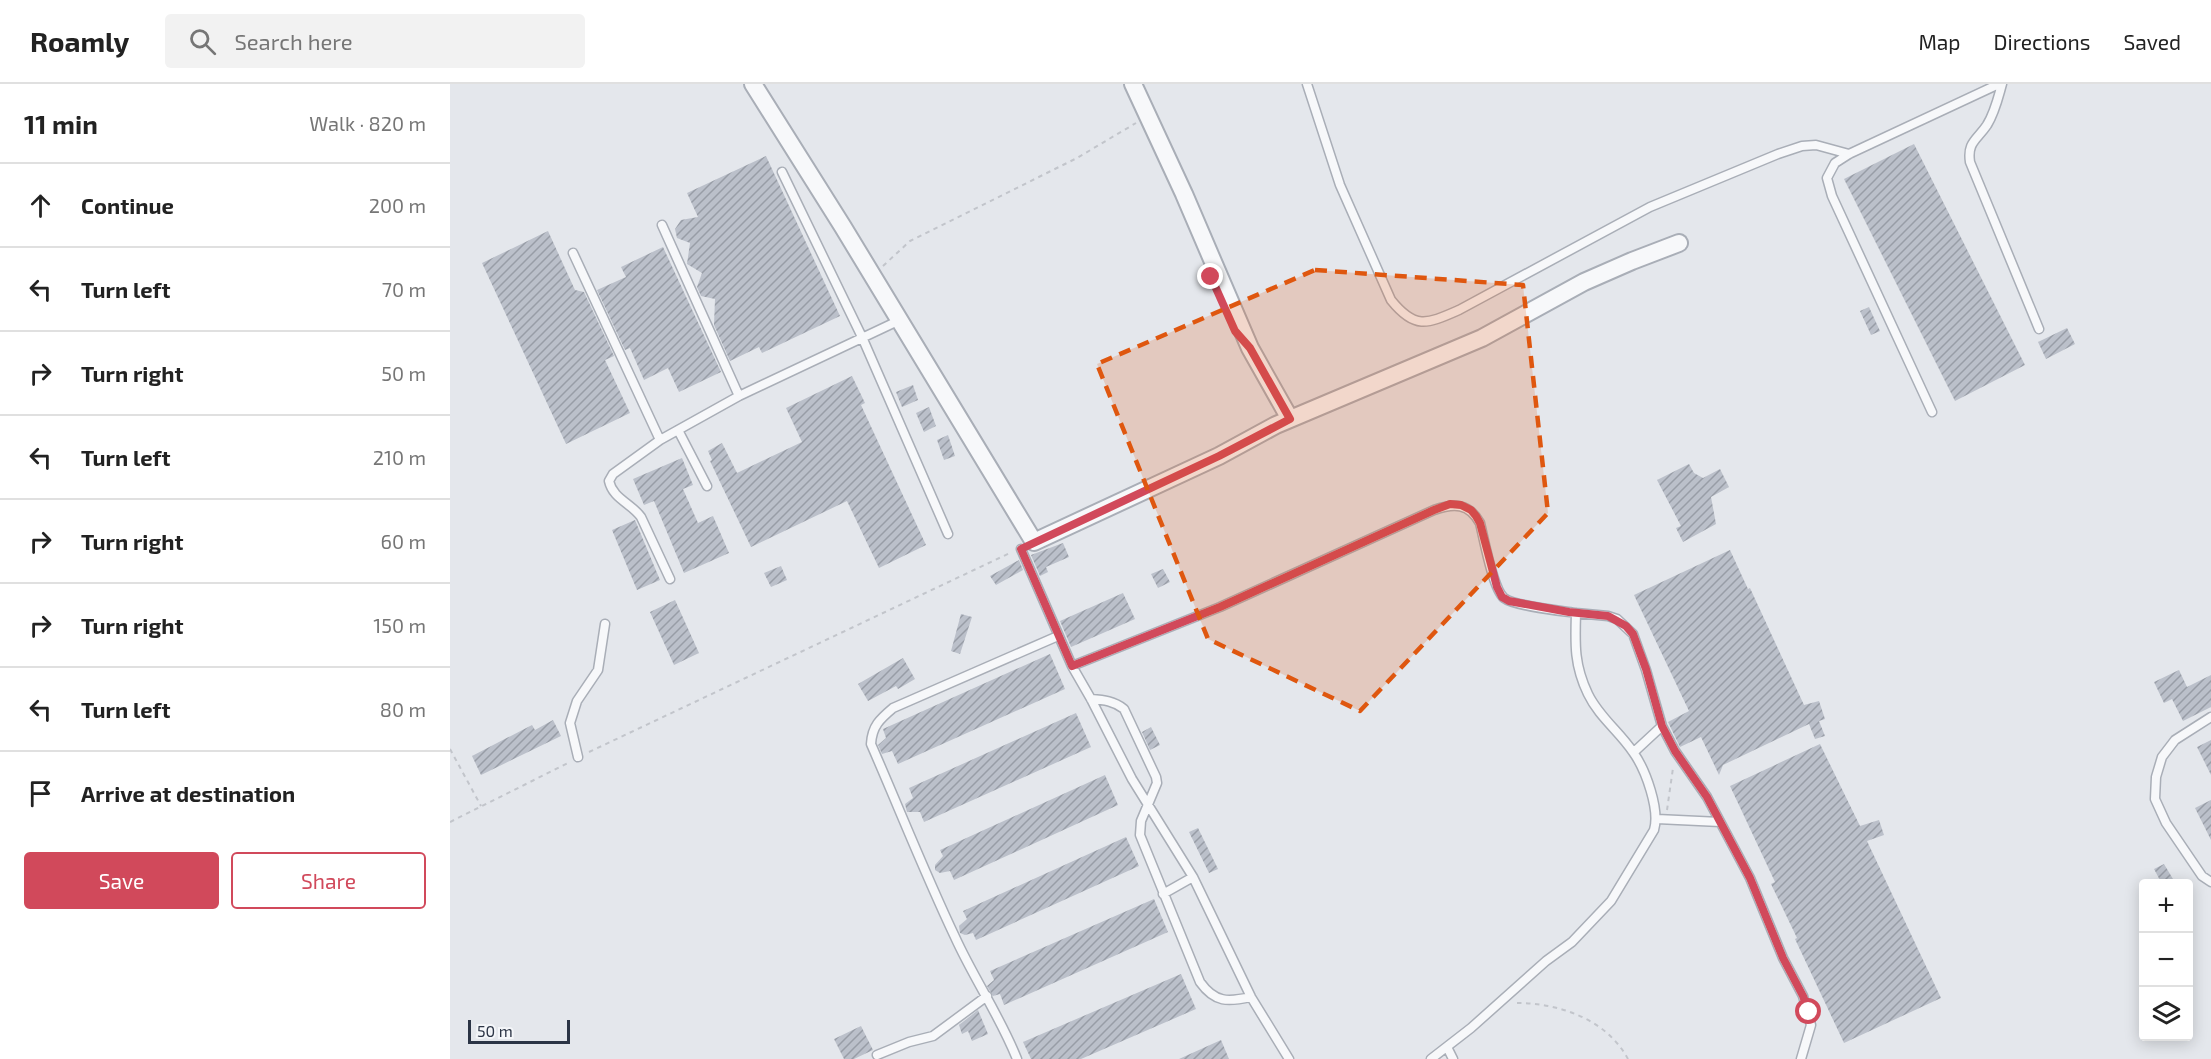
<!DOCTYPE html>
<meta charset="utf-8">
<style>
:root{--surface:#fff;--page:#f2f2f2;--text:#222;--muted:#767676;--line:#e0e0e0;--accent:#d1495b}
body{margin:0;font-family:"Exo 2",sans-serif;background:var(--page);color:var(--text)}
.controls{position:absolute;right:18px;bottom:18px;display:grid;overflow:hidden;border-radius:6px;box-shadow:0 3px 15px #0003}
.controls button{width:54px;height:54px;display:grid;place-items:center;padding:0;border:0;border-bottom:2px solid var(--line);background:var(--surface);color:var(--text);font:30px sans-serif}
.scale{position:absolute;left:18px;bottom:15px;width:102px;box-sizing:border-box;padding-left:6px;border:3px solid #2b3445;border-top:0;font-size:16px;line-height:21px;white-space:nowrap;color:#2b3445;-webkit-text-stroke:4px #f4f6f9;paint-order:stroke}
.stop{position:absolute;width:18px;height:18px;margin:-14px;border:4px solid #d1495b;border-radius:50%;background:#fff}
.stop.end{background:#d1495b;border-color:#fff;box-shadow:0 2px 6px #0008}
.list{margin:0;padding:0;list-style:none}
h2{display:flex;justify-content:space-between;align-items:center;height:78px;margin:0;padding:0 24px;font-size:26px}
h2 small{font-size:20px;font-weight:400;color:var(--muted)}
.list li{display:grid;grid-template-columns:39px 1fr auto;gap:18px;align-items:center;box-sizing:border-box;height:84px;padding:0 24px;border-top:2px solid var(--line)}
.list b{display:block;font-size:22px;white-space:nowrap}
.list em{font-size:20px;font-style:normal;color:var(--muted)}
.actions{display:flex;gap:12px;padding:18px 24px}
.actions a{flex:1;padding:14px 0;border:2px solid var(--accent);border-radius:6px;text-align:center;font-size:21px;color:var(--accent)}
.actions .main{background:var(--accent);color:#fff}
.icon{flex:none;width:33px;height:33px;fill:none;stroke:currentColor;stroke-width:2;stroke-linecap:round;stroke-linejoin:round}
.map{position:relative;flex:none;width:1761px;height:975px;overflow:hidden}
header{display:flex;align-items:center;gap:36px;box-sizing:border-box;height:84px;padding:0 30px;background:var(--surface);border-bottom:2px solid var(--line)}
header strong{font-size:28px}
nav{display:flex;gap:33px;margin-inline-start:auto;font-size:21px}
.search{width:420px;height:54px;background:var(--page);display:flex;align-items:center;gap:15px;box-sizing:border-box;padding:0 21px;border-radius:6px;color:var(--muted);font-size:22px}
main{display:flex}
aside{flex:1;background:var(--surface)}
.map>svg:first-child{display:block}
.building{fill:url(#building-hatch)}
.lines{fill:none;stroke-linecap:round;stroke-linejoin:round}
.lane-casing{stroke:#a9aeb7;stroke-width:11}
.street-casing{stroke:#a9aeb7;stroke-width:20}
.path{stroke:#c2c5cb;stroke-width:2;stroke-dasharray:4.5 4.5;stroke-linecap:butt}
.lane{stroke:#f7f8fa;stroke-width:8}
.street{stroke:#f7f8fa;stroke-width:16}
.route{stroke:#d1495b;stroke-width:8}
.marked{fill:#df570f;fill-opacity:0.2;stroke:#df570f;stroke-width:4.5;stroke-dasharray:12 8;stroke-linejoin:round}
</style>
<header>
<strong>Roamly</strong>
<div class="search"><svg class="icon" aria-label="search" viewBox="0 0 24 24"><circle cx="10" cy="10" r="6"/><path d="M15 15l6 6"/></svg>Search here</div>
<nav><a>Map</a><a>Directions</a><a>Saved</a></nav>
</header>
<main>
<aside>
<h2>11 min<small>Walk · 820 m</small></h2>
<ul class="list">
<li><svg class="icon" aria-label="ahead" viewBox="0 0 24 24"><path d="M12 20V5M6 11l6-6 6 6"/></svg><div><b>Continue</b></div><em>200 m</em></li>
<li><svg class="icon" aria-label="left" viewBox="0 0 24 24"><path d="M17 20v-9H6M10 6l-5 5 5 5"/></svg><div><b>Turn left</b></div><em>70 m</em></li>
<li><svg class="icon" aria-label="right" viewBox="0 0 24 24"><path d="M7 20v-9h11M14 6l5 5-5 5"/></svg><div><b>Turn right</b></div><em>50 m</em></li>
<li><svg class="icon" aria-label="left" viewBox="0 0 24 24"><path d="M17 20v-9H6M10 6l-5 5 5 5"/></svg><div><b>Turn left</b></div><em>210 m</em></li>
<li><svg class="icon" aria-label="right" viewBox="0 0 24 24"><path d="M7 20v-9h11M14 6l5 5-5 5"/></svg><div><b>Turn right</b></div><em>60 m</em></li>
<li><svg class="icon" aria-label="right" viewBox="0 0 24 24"><path d="M7 20v-9h11M14 6l5 5-5 5"/></svg><div><b>Turn right</b></div><em>150 m</em></li>
<li><svg class="icon" aria-label="left" viewBox="0 0 24 24"><path d="M17 20v-9H6M10 6l-5 5 5 5"/></svg><div><b>Turn left</b></div><em>80 m</em></li>
<li><svg class="icon" aria-label="arrive" viewBox="0 0 24 24"><path d="M6 21V4h12l-3 4 3 4H6"/></svg><div><b>Arrive at destination</b></div></li>
</ul>
<div class="actions"><a class="main">Save</a><a>Share</a></div>
</aside>
<div class="map">
<svg width="1761" height="975" viewBox="0 0 1761 975">
<defs>
<pattern id="building-hatch" width="6" height="6" patternUnits="userSpaceOnUse" patternTransform="scale(1.5)"><rect width="6" height="6" fill="#bbc0ca"/><path d="M-1 1l2-2M0 6l6-6M5 7l2-2" fill="none" stroke="#989da6"/></pattern>
</defs>
<rect width="100%" height="100%" fill="#e4e7ec"/>
<path class="building" d="M1464 60 1575 281 1505 317 1394 95Z
M316 72 390 232 312 269 309 263 280 277 264 241 265 215 251 212 247 203 252 189 237 180 240 159 227 154 225 145 231 136 248 133 237 109Z
M98 147 125 206 134 208 164 272 155 276 180 329 116 360 32 179Z
M213 163 271 288 229 308 218 284 194 296 180 264 175 266 147 206 176 193 171 183Z
M1419 223 1430 247 1421 251 1410 227Z
M1617 244 1625 260 1596 275 1588 258Z
M402 292 415 319 411 321 476 461 429 484 397 417 301 463 260 377 262 376 258 367 272 359 287 389 352 358 336 324Z
M463 301 468 316 452 323 446 308Z
M479 323 486 342 474 348 466 329Z
M498 351 505 372 494 376 487 356Z
M232 374 243 401 233 405 248 439 263 432 279 469 234 489 204 417 194 421 183 395Z
M1239 380 1244 389 1253 394 1270 385 1279 403 1261 413 1266 440 1233 458 1226 444 1231 442 1207 396Z
M185 436 210 496 187 506 162 446Z
M613 459 619 473 596 483 598 488 590 492 581 471Z
M1280 466 1298 505 1300 504 1354 621 1369 617 1375 635 1369 637 1375 652 1365 655 1359 640 1273 681 1269 691 1251 653 1230 663 1218 638 1239 627 1184 511Z
M569 476 573 486 546 501 540 492Z
M331 482 337 496 321 503 314 489Z
M713 485 720 498 708 504 701 490Z
M673 509 685 535 621 563 610 537Z
M225 516 249 569 224 581 200 528Z
M511 530 522 533 510 570 501 567Z
M600 570 615 605 448 680 442 667 432 670 428 661 436 654 433 645Z
M453 574 465 595 448 605 446 602 418 617 408 600Z
M1729 586 1737 603 1761 591V623L1733 637 1722 615 1714 619 1704 598Z
M626 629 641 663 474 738 470 728H457L455 720 463 714 459 704Z
M103 636 111 652 31 691 22 672 82 641 85 646Z
M701 643 710 661 700 666 692 648Z
M1761 656V691L1747 663Z
M1370 660 1410 742 1429 736 1434 751 1417 757 1491 914 1394 959 1345 855 1347 854 1321 800 1325 798 1280 702Z
M655 691 668 721 504 796 500 787 490 789 485 786V781L493 772 490 766Z
M1761 716V756L1745 724Z
M748 744 768 785 759 789 739 748Z
M676 753 689 782 526 856 523 849 515 851 510 849 509 842 517 835 513 827Z
M1714 780 1723 795 1716 800H1712L1704 785Z
M704 815 718 848 554 921 550 910 543 912 537 902 544 896 540 887Z
M731 890 746 925 631 975H581L573 958Z
M528 926 538 950 522 957 518 947 512 950 509 941Z
M411 942 423 966 404 975H394L384 955Z
M771 956 779 975H729Z"/>
<g class="lines">
<g class="lane-casing">
<path id="lane" d="M857 0 890 101 941 216C965 246 977 240 1009 226L1200 123 1328 70 1352 62 1366 61 1399 70
M1552 0C1548 14 1545 28 1537 41 1527 56 1517 58 1520 78L1589 245
M332 88 412 253 498 450
M212 141 289 312
M123 169 210 356 289 312 450 236
M1482 328 1382 112 1377 94 1385 79 1399 70 1549 0
M228 346 257 402
M210 356 163 390 159 397C163 415 181 419 191 433L220 495
M571 465 622 582 770 523 984 426C1004 419 1019 419 1030 439 1034 455 1043 505 1054 514 1064 522 1112 527 1126 529
M622 582 641 615 682 695 743 793 801 913 839 975
M641 615C654 616 664 617 674 625L706 693 707 699 691 737 690 751 750 898C765 919 778 918 801 913
M1761 633 1725 656 1712 673 1706 693 1705 715 1716 739 1752 792 1761 798
M1184 668 1212 642
M128 673 120 639 127 617 148 586 155 540
M1207 735 1270 738
M713 810 743 793
M997 963 1003 975
M427 971 459 958 483 952 537 912
M567 975C550 932 524 895 505 853 475 790 449 724 421 660 422 642 430 635 443 624L608 552
M981 975 1021 944 1096 877 1122 858 1161 817 1204 746C1210 726 1196 686 1183 668 1170 648 1149 633 1138 610 1124 581 1125 560 1126 529L1158 532 1167 535 1183 550 1196 586 1212 642 1225 667 1257 713 1300 794 1333 874 1353 912 1361 941 1351 975"/>
</g>
<g class="street-casing">
<path id="street" d="M303 0 393 143 584 458 769 372 826 341 1032 254 1134 198 1182 177 1229 159
M683 0 734 110 800 264 840 335"/>
</g>
<path class="path" d="M433 182 460 157 627 74 686 39
M0 665 31 722
M139 668 562 468
M1217 726 1223 684
M0 738 118 679
M1067 919C1110 919 1157 936 1178 975"/>
<use href="#lane" class="lane"/>
<use href="#street" class="street"/>
</g>
<g class="lines">
<path class="route" d="M761 193 785 247 800 264 840 335 769 372 571 465 622 582 770 523 984 426 1000 420 1011 421 1021 426 1026 432 1030 439 1047 503 1052 513 1059 517 1119 528 1158 532 1176 542 1183 550 1196 585 1212 642 1225 667 1257 713 1300 794 1333 874 1353 912 1359 928"/>
</g>
<path class="marked" d="M865 186 1073 201 1098 429 910 627 758 555 647 280Z"/>
</svg>
<div class="controls">
<button>+</button>
<button>−</button>
<button><svg class="icon" aria-label="layers" viewBox="0 0 24 24"><path d="M12 4l9 5-9 5-9-5zM3 14l9 5 9-5"/></svg></button>
</div>
<div class="scale">50 m</div>
<div class="stop" style="left:1359px;top:928px"></div>
<div class="stop end" style="left:761px;top:193px"></div>
</div>
</main>
